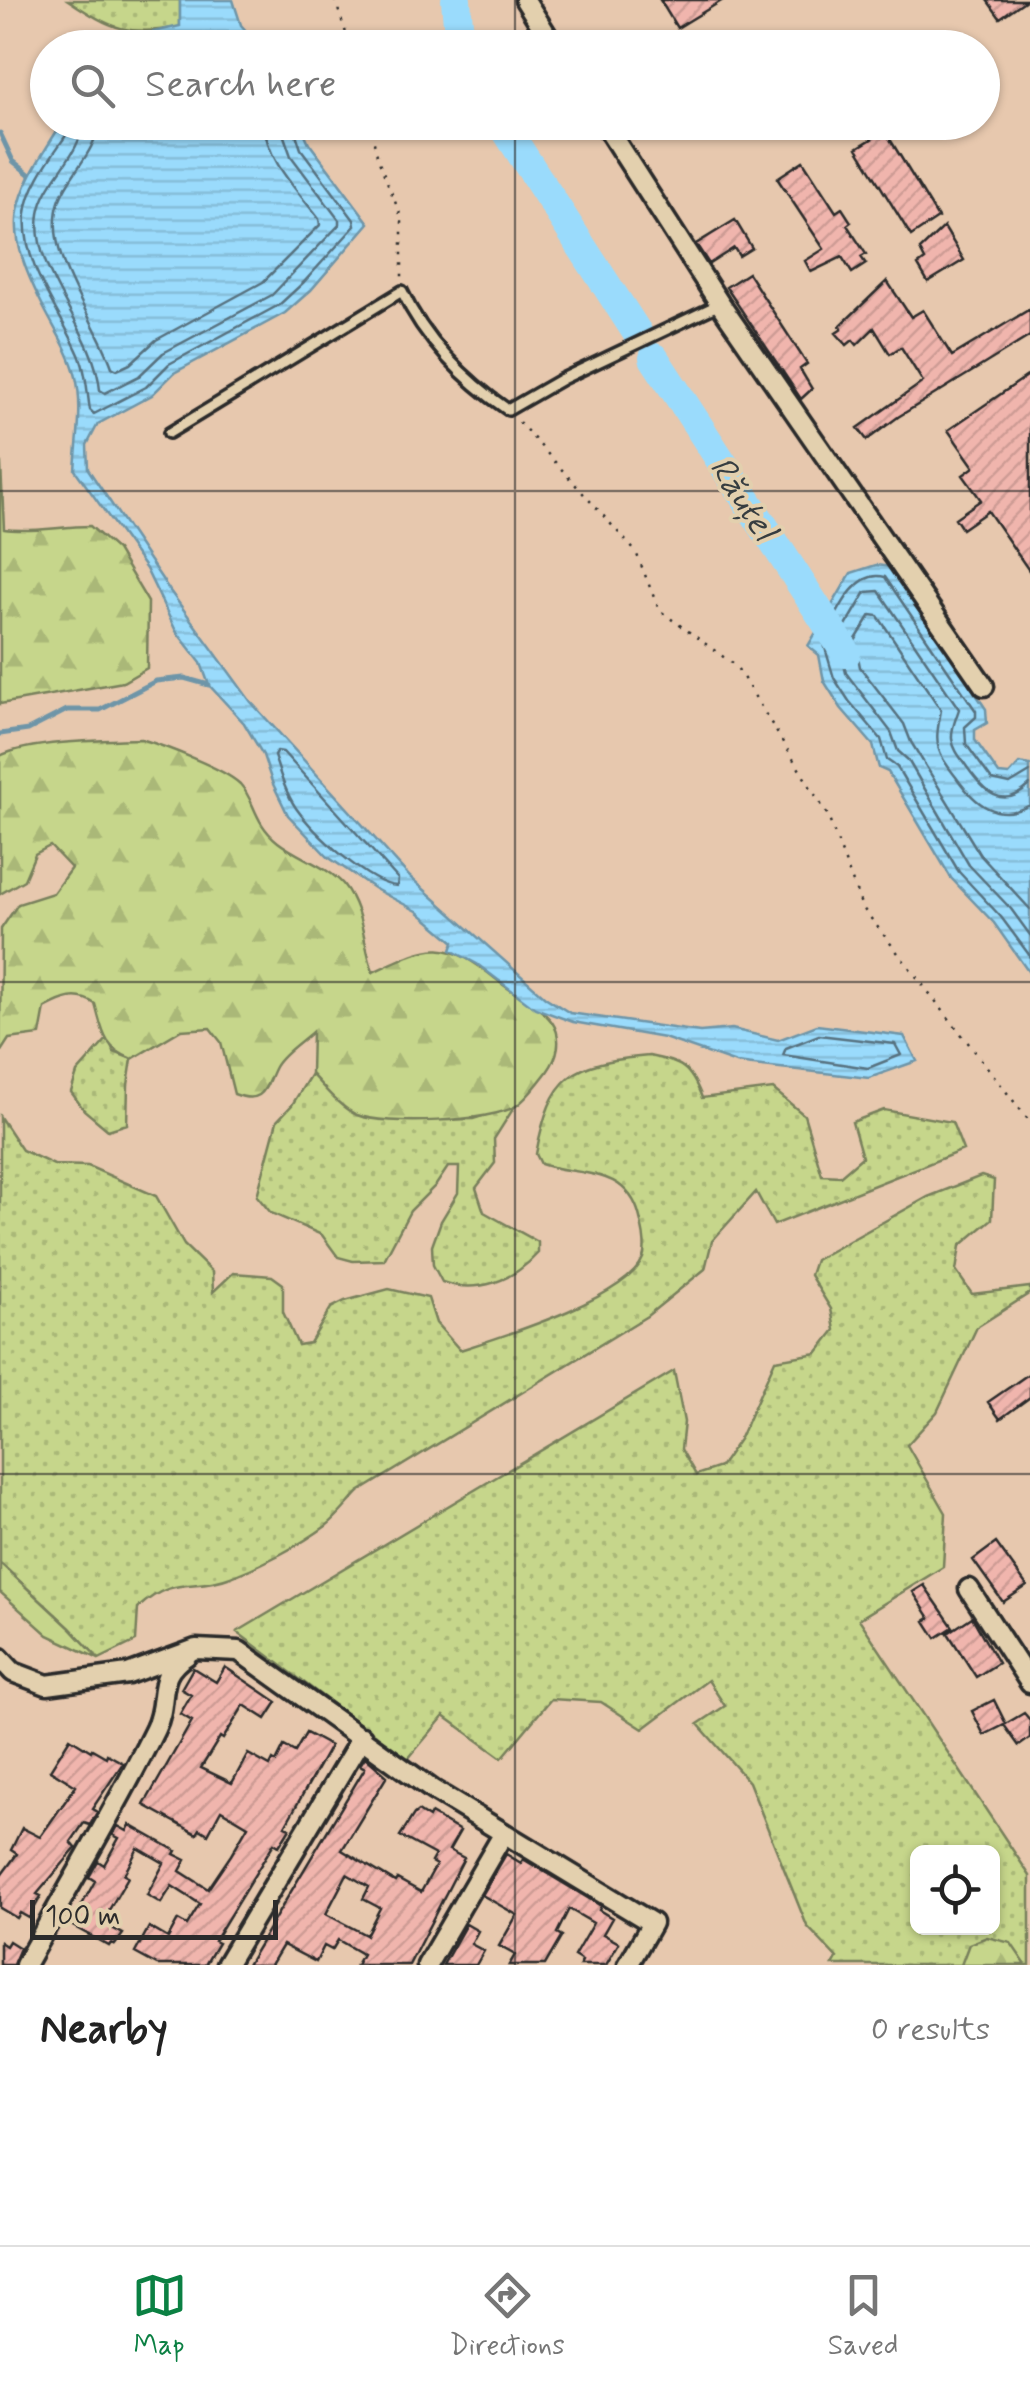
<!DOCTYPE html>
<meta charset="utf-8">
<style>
:root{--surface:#fff;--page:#f2f2f2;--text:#222;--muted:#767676;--line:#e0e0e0;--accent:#0b8043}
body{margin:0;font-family:Mynerve,sans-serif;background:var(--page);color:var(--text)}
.controls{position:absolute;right:30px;bottom:30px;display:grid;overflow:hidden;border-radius:15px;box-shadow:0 2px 8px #0004}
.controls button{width:90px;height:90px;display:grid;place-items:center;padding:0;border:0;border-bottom:2px solid var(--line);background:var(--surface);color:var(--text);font:50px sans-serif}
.scale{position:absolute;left:30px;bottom:25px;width:248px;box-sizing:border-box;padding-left:10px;border:5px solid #2b2b2b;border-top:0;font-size:28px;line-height:35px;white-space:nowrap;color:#2b2b2b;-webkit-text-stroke:8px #e3d0ae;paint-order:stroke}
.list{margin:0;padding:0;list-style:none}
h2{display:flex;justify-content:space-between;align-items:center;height:130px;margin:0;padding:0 40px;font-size:42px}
h2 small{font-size:32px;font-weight:400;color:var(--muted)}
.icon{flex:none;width:55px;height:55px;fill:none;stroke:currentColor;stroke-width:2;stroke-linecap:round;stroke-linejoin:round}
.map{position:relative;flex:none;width:1030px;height:1965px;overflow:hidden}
.search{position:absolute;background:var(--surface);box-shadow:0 2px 8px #0004;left:30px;right:30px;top:30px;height:110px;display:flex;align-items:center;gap:25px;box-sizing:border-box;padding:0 35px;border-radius:55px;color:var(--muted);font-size:38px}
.sheet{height:280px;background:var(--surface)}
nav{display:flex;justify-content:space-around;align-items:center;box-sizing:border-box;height:140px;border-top:2px solid var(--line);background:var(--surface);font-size:28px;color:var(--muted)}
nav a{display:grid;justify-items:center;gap:5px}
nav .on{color:var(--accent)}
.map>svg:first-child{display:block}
.grass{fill:url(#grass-dots);stroke:#78805b;stroke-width:2.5;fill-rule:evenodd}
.forest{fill:url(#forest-firs);stroke:#78805b;stroke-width:2.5}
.water{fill:url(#water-rules);stroke:#6e95a8;stroke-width:2.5}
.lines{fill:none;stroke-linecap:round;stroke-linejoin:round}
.shore{stroke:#57717f;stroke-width:2.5}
.stream{stroke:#6e95a8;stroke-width:5}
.river{stroke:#9adbfc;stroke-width:30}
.building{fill:url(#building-hatch);stroke:#2b2b2b;stroke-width:2.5;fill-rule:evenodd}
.lane-casing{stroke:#2b2b2b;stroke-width:16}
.street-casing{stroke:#2b2b2b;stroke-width:25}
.path{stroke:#2b2b2b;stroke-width:2.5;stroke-dasharray:2.5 8;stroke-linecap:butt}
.lane{stroke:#e3d0ae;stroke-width:9}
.street{stroke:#e3d0ae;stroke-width:18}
.grid{fill:none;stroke:#2b2b2b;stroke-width:2.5;stroke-opacity:0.55}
.labels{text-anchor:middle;stroke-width:8;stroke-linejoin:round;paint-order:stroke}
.water-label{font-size:35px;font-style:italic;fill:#363d40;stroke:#e3d0ae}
</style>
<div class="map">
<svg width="1030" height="1965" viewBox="0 0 1030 1965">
<defs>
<pattern id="grass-dots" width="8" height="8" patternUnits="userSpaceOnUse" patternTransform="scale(2.5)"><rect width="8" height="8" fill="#c6d68b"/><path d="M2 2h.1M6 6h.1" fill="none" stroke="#aab878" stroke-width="1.8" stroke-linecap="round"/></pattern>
<pattern id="forest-firs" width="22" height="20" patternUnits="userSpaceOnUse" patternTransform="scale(2.5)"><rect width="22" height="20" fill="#c6d68b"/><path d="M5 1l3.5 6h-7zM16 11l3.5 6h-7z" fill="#aab878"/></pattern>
<pattern id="water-rules" width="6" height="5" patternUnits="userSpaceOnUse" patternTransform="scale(2.5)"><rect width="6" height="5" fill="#9adbfc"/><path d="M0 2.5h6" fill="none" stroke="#85bcd8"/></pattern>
<pattern id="building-hatch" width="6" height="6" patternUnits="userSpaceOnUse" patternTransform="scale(2.5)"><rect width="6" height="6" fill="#f0b5ad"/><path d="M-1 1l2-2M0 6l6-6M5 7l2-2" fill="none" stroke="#ce9c95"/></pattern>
</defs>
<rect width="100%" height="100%" fill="#e7c8ae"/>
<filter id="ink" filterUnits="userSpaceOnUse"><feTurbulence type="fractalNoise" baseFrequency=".01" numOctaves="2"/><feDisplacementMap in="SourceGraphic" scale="20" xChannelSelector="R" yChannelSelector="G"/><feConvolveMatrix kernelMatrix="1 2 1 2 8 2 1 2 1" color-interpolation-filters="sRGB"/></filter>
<g filter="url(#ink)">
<path class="grass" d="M68 0H180V27C127 36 113 30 68 0Z
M108 1038 114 1052 132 1059 128 1085 127 1124 108 1130 84 1110 71 1092 77 1073Z
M649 1056C682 1063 690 1066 702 1098L773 1089 804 1115 822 1175 840 1176 862 1157 852 1122 884 1110 952 1122 963 1150 774 1225 756 1192 712 1241 705 1269 647 1316 359 1492C348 1503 338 1517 326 1526 299 1546 262 1565 231 1577 192 1592 175 1574 138 1608L136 1641 99 1659 70 1628 0 1563V1117L22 1150 54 1165 88 1166 156 1196 184 1245 212 1272 213 1292 233 1273 272 1276 283 1284V1312L298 1345 310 1343 331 1308 345 1301 389 1289 428 1298 436 1323 460 1350C500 1337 628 1298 643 1258 646 1250 644 1235 642 1227 639 1211 635 1198 622 1187 602 1170 566 1173 541 1164L536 1154C551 1074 571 1063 649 1056Z
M311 1074 357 1115 430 1120 473 1119 515 1106 494 1139 495 1163 476 1188 484 1212 538 1242V1253C513 1281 478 1294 442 1282L433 1265 432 1246 441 1221 458 1193 459 1167H448L436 1185 410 1211 384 1260 353 1261 338 1257 322 1235 271 1213 257 1196 277 1121 292 1105Z
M981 1176 994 1180 992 1219 960 1246 956 1271 972 1294 1030 1287V1293L977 1327 937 1412 907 1445 946 1513 943 1567 859 1619 1030 1876V1965H833L837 1958 807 1926 749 1782 698 1724 725 1706 708 1680 643 1729 601 1702 551 1699 502 1758 444 1716 407 1760 237 1632 674 1371 684 1422 681 1449 696 1475 720 1467 740 1438 775 1360 817 1353 835 1330 831 1309 810 1275 815 1260 928 1197ZM918 1852H992V1928H918Z"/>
<path class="forest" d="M0 443 4 529C32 533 61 526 90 526L117 550 148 602 147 668 123 682 0 704Z
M141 739C164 746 223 768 240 784 255 800 253 822 278 842 297 857 327 866 343 884 363 909 363 942 373 972 431 945 443 936 497 980 513 994 540 1005 552 1022 563 1038 558 1057 547 1072 539 1082 528 1098 516 1106 491 1122 384 1126 357 1115 339 1107 324 1087 311 1074L312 1032C301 1042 282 1054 275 1067 265 1086 265 1106 234 1094L221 1042 210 1028 181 1030 132 1059C103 1048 103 1032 95 1004 77 992 63 998 45 1008L40 1035 9 1039 0 1053 1 929 18 904 53 893 71 868 50 846 35 854 24 880 0 894V756C29 741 106 740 141 739Z
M0 1563 70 1628 99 1659 48 1635 0 1592Z
M987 1937 1011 1943 1026 1965H961L969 1944Z"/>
<path class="water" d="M180 0H233L241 25 260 47H136L135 36 180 26Z
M62 123H300L309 143 369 223 311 290 285 313 174 373 152 395 98 424 87 445 88 469 170 591 251 702 410 877 545 997 570 1013 700 1032 732 1029 778 1040 817 1025 904 1036 917 1061 869 1078 736 1063 664 1038 573 1022 535 1008 477 964 451 950 454 942 417 911 375 889 328 857 288 815 272 782 263 755 244 723 209 685 201 663 176 631 146 569 75 470C77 439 83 407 76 377 71 355 57 333 47 314 0 224 10 204 62 123Z
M876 565 890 567 986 709 987 723 975 730V740L999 774 1009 775 1020 763 1030 765V974L994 923 951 878 888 772 879 768 873 745 841 708 824 681 819 655 808 646 851 573Z"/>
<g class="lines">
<path class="shore" d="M70 122 69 131C53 155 29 184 26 213 21 266 61 311 80 357 87 375 87 392 90 410L94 414 146 387 169 364 279 305 304 282 355 226 354 220 301 149 292 122
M83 122C81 156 44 180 39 214 30 273 95 329 100 390L105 393 139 376 163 353 272 295 339 225V220L291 156 279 122
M98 122C97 152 70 172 60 199 40 253 95 316 112 367L117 370 130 364 156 340 263 282 320 225 319 219C298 191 265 159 264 122
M277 751 283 752 398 879 397 886C369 885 313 832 296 808 286 793 280 774 274 756Z
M1030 772 1010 784 992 780 966 744 965 727 976 717V711L885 577C853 568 835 619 823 641L834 678 849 701 881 739 887 760 897 767 959 872 1001 917 1030 956
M1030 785C1002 812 984 791 967 767 961 758 954 751 952 739 951 728 956 719 959 709L879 591 866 592 838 640 846 673 891 732 898 751 908 760 969 865 1011 909 1030 935
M1030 805C997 823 975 804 956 777 950 769 942 760 939 750 935 736 939 723 941 710L878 616 871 615 855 641 860 667 904 724 911 742 981 856 1030 909
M819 1035 895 1044 901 1055 868 1068 783 1055 786 1048Z"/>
<path class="stream" d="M0 133 13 161 29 174
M0 734 28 730 67 710H100L156 681 184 678 209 685"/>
<path class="river" d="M456 0 460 48
M501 122 638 334
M654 358 846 653"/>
</g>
<path class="building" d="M660 0H723L677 28Z
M987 0H1026L1000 18Z
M885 131 938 218 911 236 857 148Z
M803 161 836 212 842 208 851 222 847 225 866 254 861 257 866 264 852 273 842 257 811 272 805 261 824 249 777 178Z
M735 220 752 248 739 256 734 248 709 264 696 244Z
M944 227 964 260 928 282 918 265 925 260 920 250Z
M748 273 807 364 800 369 812 389 801 399 726 287Z
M887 281 911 317 923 310 952 356 1030 309V336L898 417 867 440 858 428 923 382 901 347 890 354 874 328 857 345 853 340 847 345 836 333 842 329 840 326Z
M1030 374V572L988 511 962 529 955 518 981 500 963 475 974 467 948 430Z
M1030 1373V1397L1000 1419 988 1402Z
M996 1543 1027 1586 1003 1602 973 1560Z
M924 1585 953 1627 936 1638 925 1621 930 1618 913 1592Z
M972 1617 998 1663 976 1677 948 1633Z
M225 1667 277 1702 266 1719 244 1705 223 1739 220 1737 201 1768 232 1783 248 1754 270 1766 273 1760 276 1762 284 1746 295 1752 306 1733 330 1746 285 1826 290 1828 279 1846 274 1843 214 1941 218 1943 205 1965H157L135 1953 149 1927 168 1938 178 1920 187 1925 200 1904 172 1886 161 1903 147 1895 164 1863 138 1848 124 1875 128 1877 105 1917 115 1923 112 1928 123 1934 115 1945 111 1943 109 1946 71 1925 95 1881 89 1877 98 1861 104 1865 119 1838 113 1835 118 1826 127 1831 130 1825 176 1851 174 1854 186 1860 180 1871 208 1889 231 1855 248 1826 221 1810 208 1834 200 1829 197 1834 144 1805 192 1721 180 1714 191 1695 181 1689 193 1668 216 1682Z
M994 1700 1006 1724 984 1735 972 1711Z
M1024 1713 1030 1720V1738L1019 1746 1004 1725Z
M70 1738 91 1751 92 1749 106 1757 107 1754 123 1763 92 1809 97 1812 90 1825 84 1823 71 1842 76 1848 37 1894 41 1896 29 1918 20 1913 17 1918 0 1908V1877L17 1854 11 1850 22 1828 40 1837 76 1786 50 1770Z
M365 1757 387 1776 342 1850 395 1882 397 1879 421 1892 436 1865 431 1862 435 1855 400 1836 414 1814 418 1811 429 1818 431 1814 460 1831 449 1850 464 1858 409 1965H356L362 1954 338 1940 332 1950 324 1946 316 1962 283 1945 271 1965H247L365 1768 360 1765ZM347 1874 369 1887 363 1899 380 1908 366 1935 326 1914Z
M506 1854 521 1863 523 1859 601 1906 599 1910 612 1918 603 1934 619 1943 606 1965H580L582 1961 574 1956 593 1923 569 1909 557 1933 562 1936 545 1965H509L515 1955 499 1946 517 1915 482 1895Z
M466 1924 478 1931 471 1944 484 1951 476 1965H443Z
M9 1941 20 1948 13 1965H0V1942L6 1946Z"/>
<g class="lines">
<g class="lane-casing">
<path id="lane" d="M169 433 402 291C424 339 464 380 508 410L562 379 720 304"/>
</g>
<g class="street-casing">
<path id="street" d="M525 0 555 48
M603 122 720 304 984 686
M969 1589 1030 1683
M0 1658 13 1672 47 1685 128 1674 196 1649 239 1651 433 1790 652 1923 628 1965
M25 1965C68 1887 116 1809 155 1729 170 1699 153 1676 187 1655
M226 1965 362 1737
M427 1965 504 1833"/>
</g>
<path class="path" d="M335 0 351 48
M369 122 378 159 402 219V279
M519 422 636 552 659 610 736 666 827 814 862 907 1030 1122"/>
<use href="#lane" class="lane"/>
<use href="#street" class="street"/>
</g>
</g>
<path class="grid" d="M515 0V48M515 122V1965M0 491H1030M0 982H1030M0 1474H1030"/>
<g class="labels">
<g class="water-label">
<text transform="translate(744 498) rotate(57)" y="12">Răuțel</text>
</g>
</g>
</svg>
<div class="controls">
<button><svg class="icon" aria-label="locate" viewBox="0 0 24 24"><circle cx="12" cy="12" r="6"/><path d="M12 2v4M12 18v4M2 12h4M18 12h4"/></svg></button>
</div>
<div class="scale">100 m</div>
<div class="search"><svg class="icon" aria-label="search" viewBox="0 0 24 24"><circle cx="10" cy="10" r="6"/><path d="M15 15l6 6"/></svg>Search here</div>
</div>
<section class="sheet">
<h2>Nearby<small>0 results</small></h2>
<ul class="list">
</ul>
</section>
<nav>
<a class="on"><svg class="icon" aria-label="map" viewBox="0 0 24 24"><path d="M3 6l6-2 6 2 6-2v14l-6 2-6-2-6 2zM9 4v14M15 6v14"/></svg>Map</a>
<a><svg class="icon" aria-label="directions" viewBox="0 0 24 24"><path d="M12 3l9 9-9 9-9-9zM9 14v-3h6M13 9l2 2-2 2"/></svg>Directions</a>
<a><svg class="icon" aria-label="saved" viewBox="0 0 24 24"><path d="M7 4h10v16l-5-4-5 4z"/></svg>Saved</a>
</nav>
